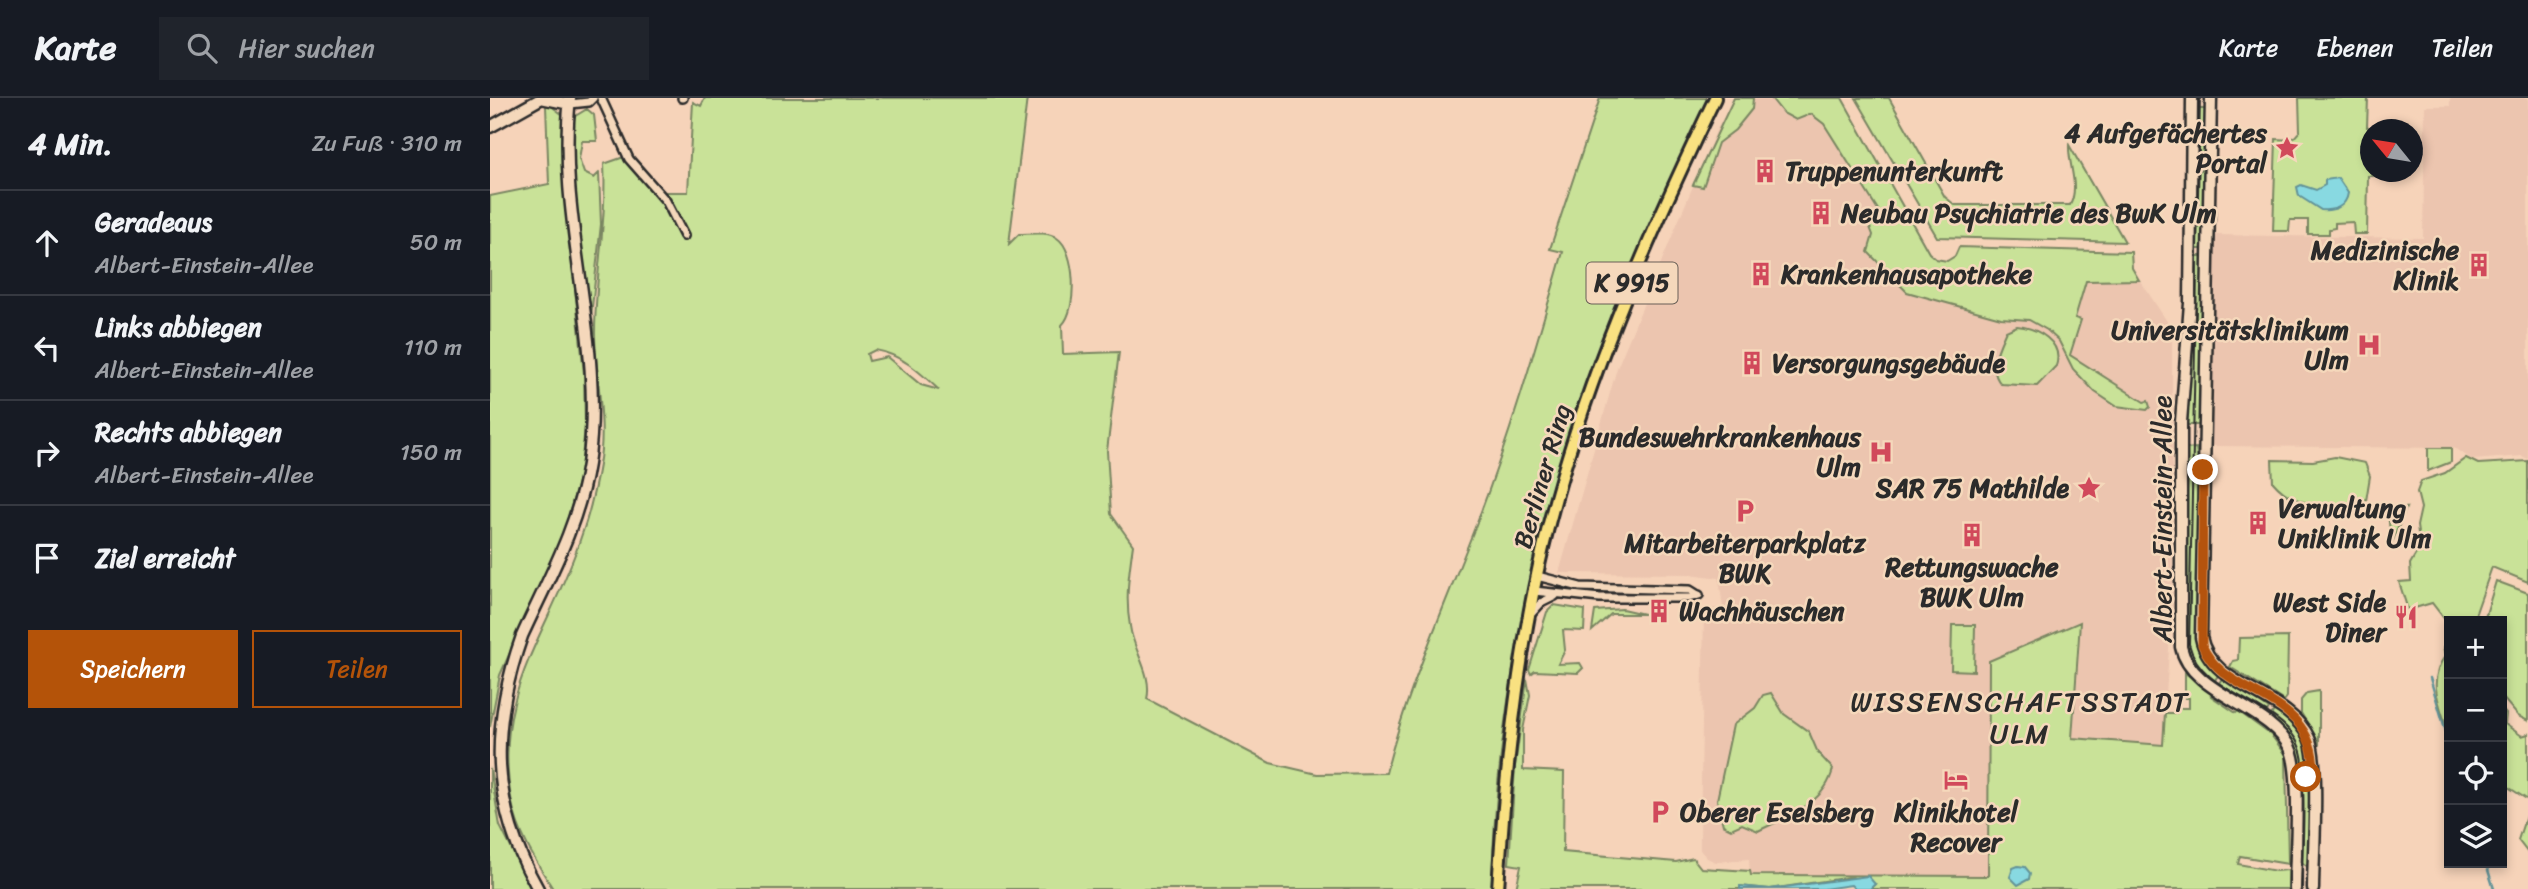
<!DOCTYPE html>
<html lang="de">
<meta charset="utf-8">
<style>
:root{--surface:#171b24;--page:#20242c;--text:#f1f3f6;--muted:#9ea1a6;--line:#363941;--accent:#b45309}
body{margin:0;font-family:Sriracha,sans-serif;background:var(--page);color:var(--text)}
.controls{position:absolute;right:21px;bottom:21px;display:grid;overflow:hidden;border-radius:0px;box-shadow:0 4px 10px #0003}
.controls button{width:63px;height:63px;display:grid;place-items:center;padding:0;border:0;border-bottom:2px solid var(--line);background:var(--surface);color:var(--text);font:35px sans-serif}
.compass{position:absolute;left:1870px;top:21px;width:63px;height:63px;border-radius:50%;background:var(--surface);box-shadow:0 4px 10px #0003;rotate:300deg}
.stop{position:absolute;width:21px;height:21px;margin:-16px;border:5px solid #b45309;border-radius:50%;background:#fff}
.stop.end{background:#b45309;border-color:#fff;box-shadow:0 2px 7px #0008}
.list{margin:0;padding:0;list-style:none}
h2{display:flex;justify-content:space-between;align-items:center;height:91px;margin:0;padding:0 28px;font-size:30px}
h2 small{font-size:23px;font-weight:400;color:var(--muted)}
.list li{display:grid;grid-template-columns:46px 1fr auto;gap:21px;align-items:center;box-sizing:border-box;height:105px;padding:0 28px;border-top:2px solid var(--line)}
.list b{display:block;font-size:26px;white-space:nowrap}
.list p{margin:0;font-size:23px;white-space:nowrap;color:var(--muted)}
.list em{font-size:23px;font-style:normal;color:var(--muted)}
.actions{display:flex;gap:14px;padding:21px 28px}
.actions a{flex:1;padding:16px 0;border:2px solid var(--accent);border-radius:0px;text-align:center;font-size:24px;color:var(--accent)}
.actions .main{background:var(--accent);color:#fff}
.icon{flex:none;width:38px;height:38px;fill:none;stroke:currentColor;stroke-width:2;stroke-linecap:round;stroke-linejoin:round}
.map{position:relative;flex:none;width:2038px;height:791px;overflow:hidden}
header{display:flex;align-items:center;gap:42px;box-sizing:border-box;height:98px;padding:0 35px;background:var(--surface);border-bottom:2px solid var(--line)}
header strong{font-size:33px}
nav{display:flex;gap:38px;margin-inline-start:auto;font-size:24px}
.search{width:490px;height:63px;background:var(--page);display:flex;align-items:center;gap:18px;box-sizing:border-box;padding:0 24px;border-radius:0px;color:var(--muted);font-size:26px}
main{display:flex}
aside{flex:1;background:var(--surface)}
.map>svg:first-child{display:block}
.built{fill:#ecc5af}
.green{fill:#c9e298;stroke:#7a8662;stroke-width:2;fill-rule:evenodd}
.water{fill:#88d9e1;stroke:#639398;stroke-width:2}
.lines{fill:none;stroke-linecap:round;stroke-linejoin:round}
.stream{stroke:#639398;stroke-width:2.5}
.street-casing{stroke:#2b2b2b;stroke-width:12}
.secondary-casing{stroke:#2b2b2b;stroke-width:15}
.primary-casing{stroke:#2b2b2b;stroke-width:16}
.street{stroke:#f5d8bb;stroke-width:7}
.secondary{stroke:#f5d8bb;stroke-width:10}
.primary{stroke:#f9e181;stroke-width:10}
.tram{stroke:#2b2b2b;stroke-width:2}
.route{stroke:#b45309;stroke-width:9}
.labels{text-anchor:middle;stroke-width:5;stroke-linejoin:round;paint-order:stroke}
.shield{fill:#f5d8bb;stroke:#685f56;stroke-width:2}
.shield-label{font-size:24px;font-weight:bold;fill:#2b2b2b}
.poi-label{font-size:26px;font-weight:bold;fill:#2b2b2b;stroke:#f5d8bb;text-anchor:start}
.street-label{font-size:26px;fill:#2b2b2b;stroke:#f5d8bb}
.neighbourhood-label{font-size:28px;letter-spacing:2px;fill:#2b2b2b;stroke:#f5d8bb}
</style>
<header>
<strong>Karte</strong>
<div class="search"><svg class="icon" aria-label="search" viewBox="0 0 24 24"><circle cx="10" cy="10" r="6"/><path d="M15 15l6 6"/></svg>Hier suchen</div>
<nav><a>Karte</a><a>Ebenen</a><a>Teilen</a></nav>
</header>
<main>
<aside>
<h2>4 Min.<small>Zu Fuß · 310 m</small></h2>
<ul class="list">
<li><svg class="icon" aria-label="ahead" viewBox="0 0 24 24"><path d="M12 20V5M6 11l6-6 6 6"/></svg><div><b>Geradeaus</b><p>Albert-Einstein-Allee</p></div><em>50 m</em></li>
<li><svg class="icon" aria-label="left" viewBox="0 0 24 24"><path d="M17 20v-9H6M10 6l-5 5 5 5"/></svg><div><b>Links abbiegen</b><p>Albert-Einstein-Allee</p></div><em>110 m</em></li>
<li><svg class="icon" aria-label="right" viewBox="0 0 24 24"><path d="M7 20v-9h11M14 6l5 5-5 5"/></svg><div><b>Rechts abbiegen</b><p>Albert-Einstein-Allee</p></div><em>150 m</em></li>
<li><svg class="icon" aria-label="arrive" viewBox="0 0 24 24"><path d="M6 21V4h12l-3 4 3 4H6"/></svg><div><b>Ziel erreicht</b></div></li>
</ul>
<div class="actions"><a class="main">Speichern</a><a>Teilen</a></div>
</aside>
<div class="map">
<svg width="2038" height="791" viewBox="0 0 2038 791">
<rect width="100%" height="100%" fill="#f6d3b9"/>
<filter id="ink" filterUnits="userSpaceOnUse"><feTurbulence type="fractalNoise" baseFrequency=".0143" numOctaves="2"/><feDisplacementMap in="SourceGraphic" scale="14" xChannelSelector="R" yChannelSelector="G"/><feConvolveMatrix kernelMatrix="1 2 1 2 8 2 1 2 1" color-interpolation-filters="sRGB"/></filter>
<g filter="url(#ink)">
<path class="built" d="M1244 0H1318L1433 180 1642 170 1682 231V501L1673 647 1582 640 1589 524 1500 563 1498 778 1260 777 1259 761 1226 764 1217 760 1210 752V741L1214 511 1233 510 1229 480 1201 476 1069 475 1127 270 1226 33Z
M1960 0H2038V361L2032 358 1983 362 1964 350 1719 348 1723 137 1933 140 1935 8H1960Z"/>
<path class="green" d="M215 0H537L519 146 529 136C541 136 557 133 567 140 586 152 588 212 572 227L573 256 629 254 617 353 621 416 643 447C639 474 635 501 640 528 643 553 663 576 657 601L780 665 827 676 896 675C918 588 955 508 987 424 1021 336 1047 244 1073 154L1060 151 1110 0H1219C1097 247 1007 513 1002 791H63C47 765 28 736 22 705 0 595 60 535 91 439 99 417 105 391 109 367 117 323 105 279 105 235 105 179 117 123 114 66L134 59 162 94H198L203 4 211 8ZM385 252C411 256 431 275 449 292L431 287 397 259 379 263 377 256Z
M1244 0H1263L1262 11 1245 32 1228 45 1213 89 1203 87Z
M1281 0H1352L1439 155 1446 161 1457 163 1465 158 1469 149 1641 154 1642 170 1649 182 1596 183 1585 220 1591 222 1580 257 1654 304 1658 303 1660 309 1657 312 1626 308 1605 294 1583 271 1569 243 1557 232 1539 222 1511 220 1417 194 1378 154 1383 137 1378 124 1390 115 1334 26 1321 16 1306 22 1293 15Z
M1366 0H1399L1455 99 1465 107H1580C1590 89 1578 66 1579 47L1635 144 1447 139Z
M1809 0H1878L1877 29H1905V31L1881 32V74H1904V78H1878L1877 136H1864L1863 124 1845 125V130L1839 131V136H1818V122H1800L1799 133H1783L1786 41 1802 42 1810 33Z
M60 7 73 17 72 68 94 276 95 327 91 373 75 431 10 577 0 629V98L59 86 56 8Z
M97 11 104 17 107 43H92L89 61 94 75 104 80 109 75 111 126 100 228C91 159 81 90 82 20Z
M1708 11H1715L1714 68H1707Z
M1703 72H1717L1714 151H1703Z
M1703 158H1714L1711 327H1697Z
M1527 228C1547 230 1574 244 1566 268L1547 288 1511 286C1497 271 1509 249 1516 233Z
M1706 350 1710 379 1708 537 1731 573 1723 585 1710 576 1694 552 1696 351Z
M1938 350H1961V364L1938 373Z
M1845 359 1875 365 1880 378 1875 409C1842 408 1806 412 1783 384L1782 362 1823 363Z
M1976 360 1988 366 2038 363V484L2002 469 1983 523H1959V527L1942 505 1918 512 1909 484 1921 483 1920 466 1930 449 1927 428 1931 410 1927 394 1931 383 1955 375Z
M1916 410 1903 442 1901 445 1898 414Z
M2006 483 2038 495V623L2028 618 2012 599V523H1994Z
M1064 507 1095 512 1094 533 1073 532 1075 552 1068 566 1090 565 1093 570 1088 575 1045 573 1041 576 1039 572 1057 514Z
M1132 511 1154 516H1121L1102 533 1105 513Z
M1590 524 1582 640 1673 647 1675 615H1686V610H1699V600H1695V575L1722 595 1721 598 1746 615 1748 613 1781 637 1796 657 1798 766 1750 758 1748 766 1786 773 1798 772V791H1380L1385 786 1361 779 1280 791 1250 788V791H1026L1031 768 1019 766 1025 668 1037 581 1040 597 1033 632V672L1074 674 1073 754 1186 764 1203 760 1211 770 1260 773 1261 777 1498 778 1499 563Z
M1462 527H1485L1484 573 1461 572Z
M1798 539 1797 599 1794 603 1740 569 1743 563 1748 562 1749 540Z
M1959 540V637C1951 609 1936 584 1955 558L1953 550Z
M1733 579 1779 611 1775 617 1729 585Z
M1829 593V645L1811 615V602L1817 595Z
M1281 595 1294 616 1319 634 1328 655 1343 671C1335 706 1298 718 1268 733L1252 726 1241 731 1233 727 1227 702 1243 627 1265 610 1273 597Z
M1785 611C1813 631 1817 639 1820 673H1811L1804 645 1778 622Z
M2012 611 2016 616 2015 626 2032 638 2038 636V702L2012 685Z
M0 670 10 728 42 791H0Z
M1810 683 1821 686 1822 763H1818V769L1810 763Z
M2038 712V755L2028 742Z"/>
<path class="water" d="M1848 80 1858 95C1856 109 1844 113 1831 112L1809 98 1807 89 1811 87 1826 92 1835 87V82Z
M1528 768 1535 769 1540 775 1539 781 1528 787 1520 779 1523 770Z
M1378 778 1385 786 1380 791H1365L1361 787 1334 791H1250V788L1280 791Z"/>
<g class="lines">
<path class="stream" d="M1940 580 1959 644
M1996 765V766
M1998 772 2004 791"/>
<g class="street-casing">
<path id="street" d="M111 0 139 61 176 103 194 138
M192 0H193
M80 6 99 4 103 0
M1047 478 1090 489 1200 492 1208 497
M1044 493 1110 500H1199L1209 497
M1041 516 1051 505 1065 498"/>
</g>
<g class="secondary-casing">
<path id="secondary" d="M51 0 80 6
M1702 0 1700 205 1691 324V549C1701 596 1779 608 1800 650 1812 675 1805 760 1805 791
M1721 0 1711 539C1721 591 1798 594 1819 640 1830 663 1823 760 1823 791
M0 29 52 0
M48 791C0 706 0 629 32 538 58 481 88 429 98 366 116 244 66 122 80 0"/>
</g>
<g class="primary-casing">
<path id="primary" d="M1008 791C1014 690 1024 590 1044 491 1078 321 1150 156 1225 0"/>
</g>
<use href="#street" class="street"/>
<use href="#secondary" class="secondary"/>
<use href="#primary" class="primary"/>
<path class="tram" d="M1710 0 1699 546C1712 603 1809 603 1813 665L1812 791"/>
</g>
</g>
<g class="lines" filter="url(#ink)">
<path class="route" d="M1713 372 1712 547C1735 603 1825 592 1824 675L1816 679"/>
</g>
<defs>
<g id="sight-bare" transform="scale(1.89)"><path d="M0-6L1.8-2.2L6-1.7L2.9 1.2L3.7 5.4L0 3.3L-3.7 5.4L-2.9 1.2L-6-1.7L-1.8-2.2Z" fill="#d1495b" stroke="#f5d8bb" stroke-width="2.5" paint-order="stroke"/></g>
<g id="building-bare" transform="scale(1.89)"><path d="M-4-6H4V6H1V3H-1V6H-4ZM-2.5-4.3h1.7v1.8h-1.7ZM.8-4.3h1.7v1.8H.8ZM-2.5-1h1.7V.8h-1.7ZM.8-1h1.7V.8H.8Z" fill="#d1495b" stroke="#f5d8bb" stroke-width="2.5" paint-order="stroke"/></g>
<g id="hospital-bare" transform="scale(1.89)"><path d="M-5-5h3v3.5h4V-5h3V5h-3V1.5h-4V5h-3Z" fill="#d1495b" stroke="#f5d8bb" stroke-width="2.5" paint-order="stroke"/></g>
<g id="parking-bare" transform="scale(1.89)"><path d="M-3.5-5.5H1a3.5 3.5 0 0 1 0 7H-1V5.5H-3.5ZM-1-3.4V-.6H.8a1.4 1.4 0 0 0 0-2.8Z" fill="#d1495b" stroke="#f5d8bb" stroke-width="2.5" paint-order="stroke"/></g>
<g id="restaurant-bare" transform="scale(1.89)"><path d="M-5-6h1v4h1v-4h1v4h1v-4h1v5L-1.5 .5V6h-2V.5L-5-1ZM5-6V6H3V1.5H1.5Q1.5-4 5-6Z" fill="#d1495b" stroke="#f5d8bb" stroke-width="2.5" paint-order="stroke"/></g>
<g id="hotel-bare" transform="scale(1.89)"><path d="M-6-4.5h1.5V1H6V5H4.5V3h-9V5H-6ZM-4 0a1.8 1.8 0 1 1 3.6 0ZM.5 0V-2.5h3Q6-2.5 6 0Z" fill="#d1495b" stroke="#f5d8bb" stroke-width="2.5" paint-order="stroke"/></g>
</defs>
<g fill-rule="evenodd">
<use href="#sight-bare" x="1797" y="50"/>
<use href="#building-bare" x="1275" y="73"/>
<use href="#building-bare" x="1331" y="115"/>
<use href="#building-bare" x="1989" y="167"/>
<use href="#building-bare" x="1271" y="176"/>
<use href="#hospital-bare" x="1879" y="247"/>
<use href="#building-bare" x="1262" y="265"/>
<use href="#hospital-bare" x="1391" y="354"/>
<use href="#sight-bare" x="1599" y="390"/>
<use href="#parking-bare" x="1255" y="413"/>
<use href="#building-bare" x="1768" y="425"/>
<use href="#building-bare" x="1482" y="437"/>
<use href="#building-bare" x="1169" y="513"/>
<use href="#restaurant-bare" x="1916" y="519"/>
<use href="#hotel-bare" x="1466" y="682"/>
<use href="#parking-bare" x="1170" y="714"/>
</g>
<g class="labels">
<rect class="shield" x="1096.5" y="164.5" width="91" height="41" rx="5"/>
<g class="shield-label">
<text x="1142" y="193">K 9915</text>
</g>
<g class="poi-label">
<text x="1777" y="44" text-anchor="end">4 Aufgefächertes<tspan x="1777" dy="30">Portal</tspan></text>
<text x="1295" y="82">Truppenunterkunft</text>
<text x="1351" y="124">Neubau Psychiatrie des BwK Ulm</text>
<text x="1969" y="161" text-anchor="end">Medizinische<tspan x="1969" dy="30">Klinik</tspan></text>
<text x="1291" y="185">Krankenhausapotheke</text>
<text x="1859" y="241" text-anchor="end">Universitätsklinikum<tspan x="1859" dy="30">Ulm</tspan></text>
<text x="1282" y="274">Versorgungsgebäude</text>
<text x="1371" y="348" text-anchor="end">Bundeswehrkrankenhaus<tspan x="1371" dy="30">Ulm</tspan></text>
<text x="1579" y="399" text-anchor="end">SAR 75 Mathilde</text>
<text x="1788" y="419">Verwaltung<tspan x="1788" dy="30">Uniklinik Ulm</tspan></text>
<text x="1255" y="454" text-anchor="middle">Mitarbeiterparkplatz<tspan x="1255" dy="30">BWK</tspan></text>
<text x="1482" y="478" text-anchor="middle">Rettungswache<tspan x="1482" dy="30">BWK Ulm</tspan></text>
<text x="1896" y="513" text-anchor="end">West Side<tspan x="1896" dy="30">Diner</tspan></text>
<text x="1189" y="522">Wachhäuschen</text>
<text x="1190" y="723">Oberer Eselsberg</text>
<text x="1466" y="723" text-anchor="middle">Klinikhotel<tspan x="1466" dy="30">Recover</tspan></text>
</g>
<g class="street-label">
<text transform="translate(1052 378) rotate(-74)" y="9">Berliner Ring</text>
<text transform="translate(1672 421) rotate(-90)" y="9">Albert-Einstein-Allee</text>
</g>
<g class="neighbourhood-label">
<text x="1530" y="613">WISSENSCHAFTSSTADT<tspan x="1530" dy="32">ULM</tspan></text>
</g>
</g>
</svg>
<div class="controls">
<button>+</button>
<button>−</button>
<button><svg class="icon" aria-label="locate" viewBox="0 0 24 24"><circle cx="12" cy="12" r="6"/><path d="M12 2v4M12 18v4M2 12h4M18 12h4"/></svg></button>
<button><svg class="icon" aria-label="layers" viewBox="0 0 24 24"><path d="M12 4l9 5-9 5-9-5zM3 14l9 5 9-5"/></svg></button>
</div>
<svg class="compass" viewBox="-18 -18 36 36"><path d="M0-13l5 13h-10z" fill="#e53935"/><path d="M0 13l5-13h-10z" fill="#9ea1a6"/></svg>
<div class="stop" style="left:1816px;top:679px"></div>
<div class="stop end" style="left:1713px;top:372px"></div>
</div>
</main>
